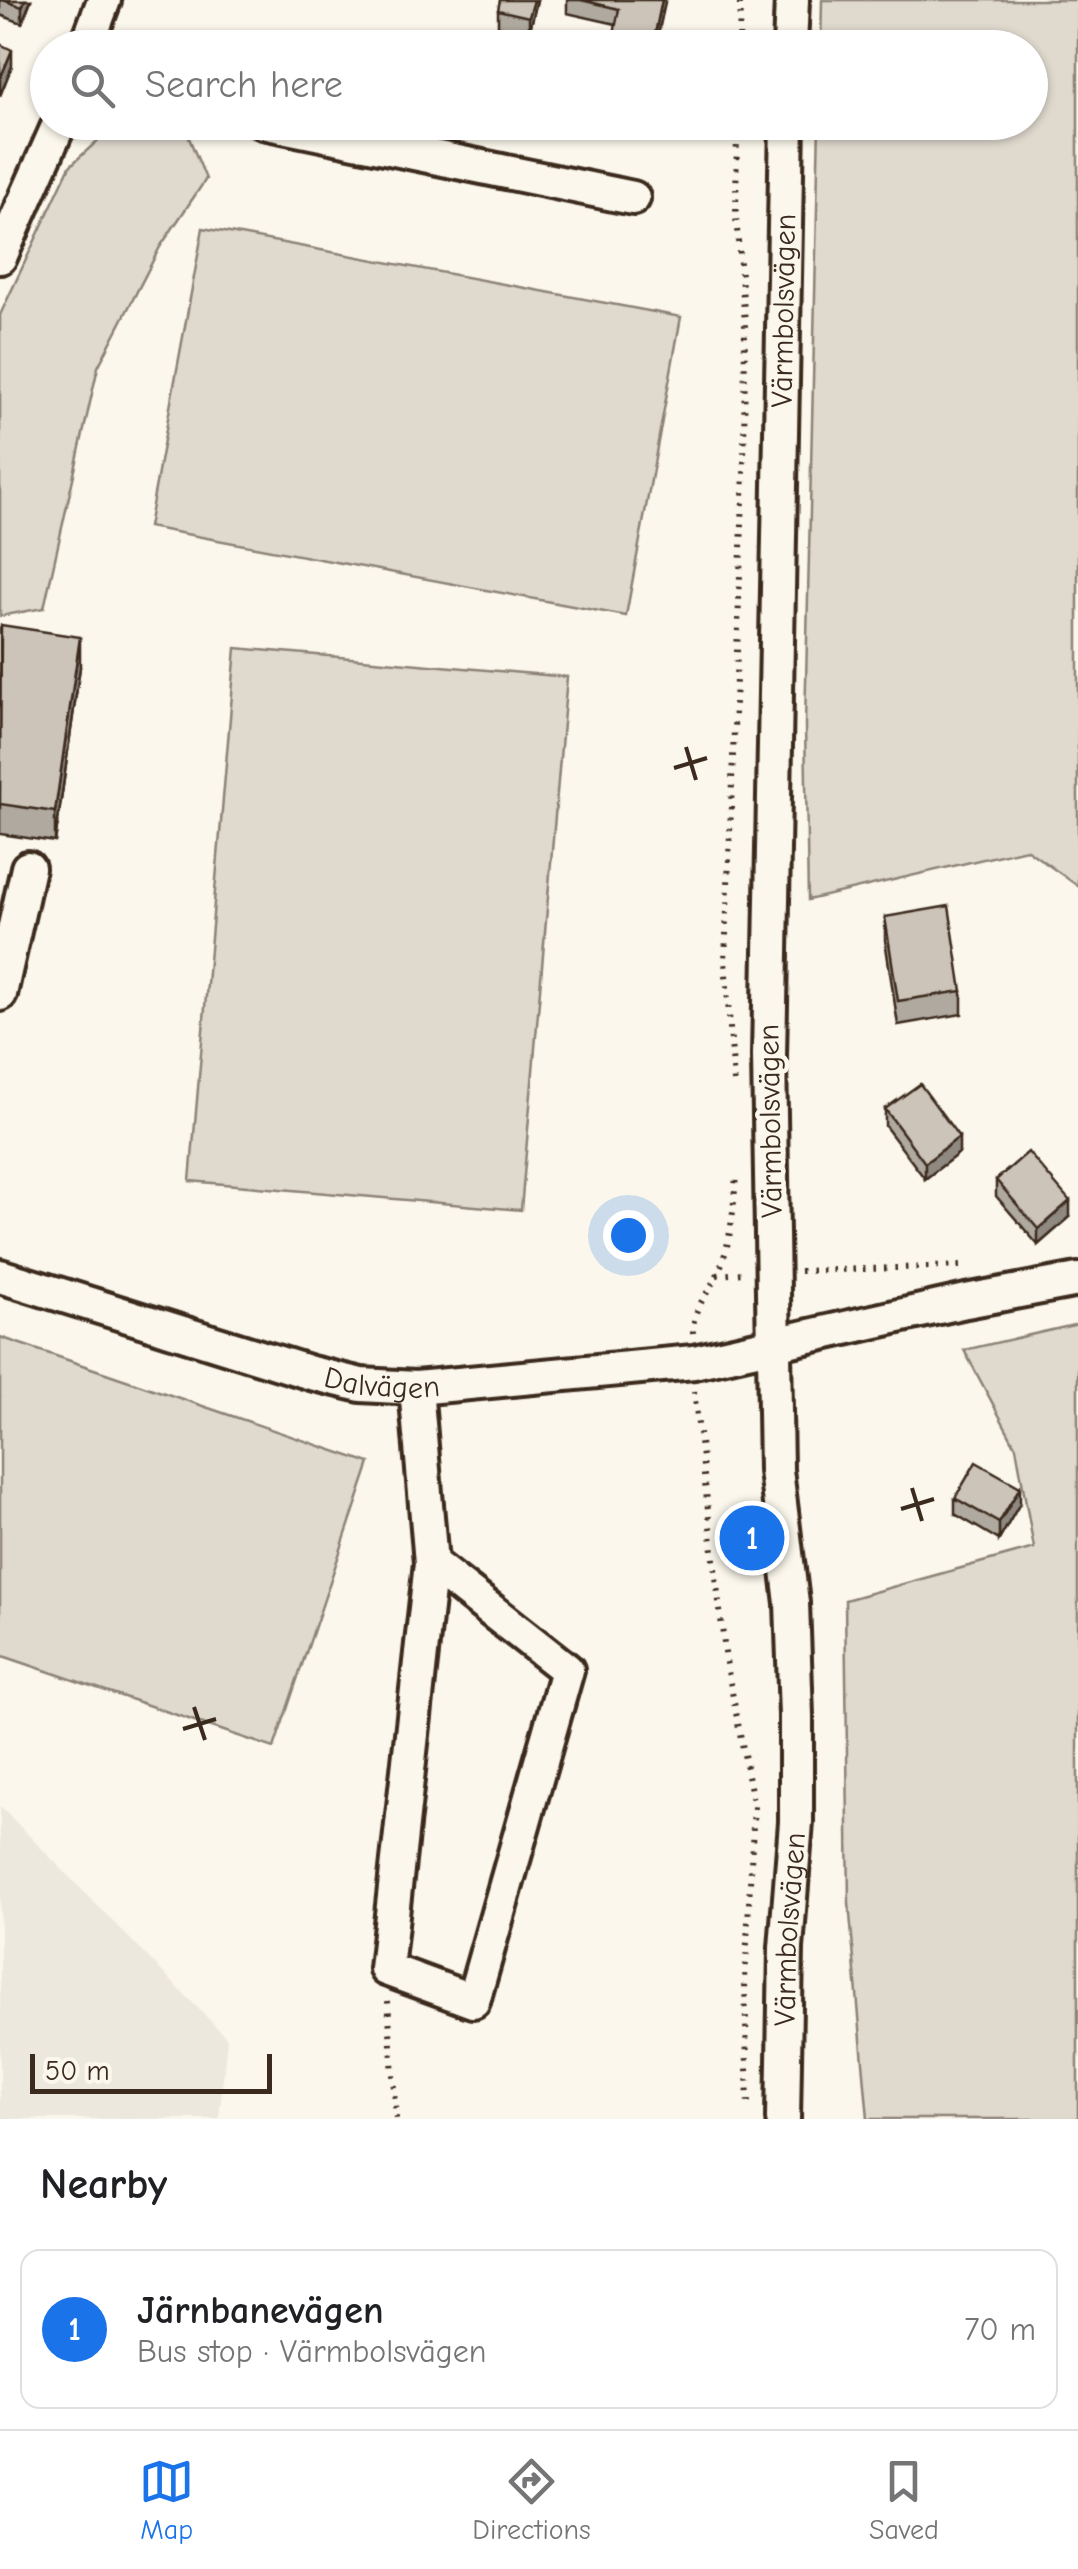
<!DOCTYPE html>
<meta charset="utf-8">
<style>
:root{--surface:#fff;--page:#f2f2f2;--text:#202124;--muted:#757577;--line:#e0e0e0;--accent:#1a73e8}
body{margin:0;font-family:"Comic Neue",sans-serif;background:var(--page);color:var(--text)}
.scale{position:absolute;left:30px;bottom:25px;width:242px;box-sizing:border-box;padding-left:10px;border:5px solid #3b2a1e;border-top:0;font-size:28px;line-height:35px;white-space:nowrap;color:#3b2a1e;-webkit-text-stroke:8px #fbf7ec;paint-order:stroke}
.you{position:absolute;left:628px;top:1235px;width:35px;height:35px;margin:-25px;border:8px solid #fff;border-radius:50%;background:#1a73e8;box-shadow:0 0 0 15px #1a73e833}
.badge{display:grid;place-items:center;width:65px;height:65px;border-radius:50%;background:var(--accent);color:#fff;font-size:32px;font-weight:700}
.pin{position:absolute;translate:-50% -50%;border:5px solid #fff;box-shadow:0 2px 10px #0006}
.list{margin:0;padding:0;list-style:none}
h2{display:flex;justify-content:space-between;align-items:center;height:130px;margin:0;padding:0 40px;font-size:42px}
h2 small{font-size:32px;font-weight:400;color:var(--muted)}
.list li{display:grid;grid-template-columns:65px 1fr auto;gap:30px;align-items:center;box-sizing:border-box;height:160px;margin:0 20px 20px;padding:0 20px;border:2px solid var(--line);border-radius:20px}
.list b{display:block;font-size:38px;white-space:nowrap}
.list p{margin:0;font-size:32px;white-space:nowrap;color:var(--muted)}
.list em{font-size:32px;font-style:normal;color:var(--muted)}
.icon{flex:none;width:55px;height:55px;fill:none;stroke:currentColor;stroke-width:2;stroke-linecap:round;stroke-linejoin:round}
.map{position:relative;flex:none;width:1078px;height:2119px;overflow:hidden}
.search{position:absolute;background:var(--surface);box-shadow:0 2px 8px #0004;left:30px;right:30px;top:30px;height:110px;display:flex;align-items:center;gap:25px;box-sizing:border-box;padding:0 35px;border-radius:55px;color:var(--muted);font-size:38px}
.sheet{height:310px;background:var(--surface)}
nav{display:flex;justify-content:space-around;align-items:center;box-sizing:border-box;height:140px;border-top:2px solid var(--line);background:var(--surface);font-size:28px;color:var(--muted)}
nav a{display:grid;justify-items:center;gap:5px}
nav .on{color:var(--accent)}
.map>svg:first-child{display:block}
.built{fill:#ede8dd}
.green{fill:#dfd9ce;stroke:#8d8276;stroke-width:2.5}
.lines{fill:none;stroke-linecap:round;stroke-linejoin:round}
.minor-casing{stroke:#3b2a1e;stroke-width:40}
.path{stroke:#3b2a1e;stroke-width:6;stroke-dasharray:2.5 8;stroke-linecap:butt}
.minor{stroke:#fbf7ec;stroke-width:32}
.wall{fill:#afa99f;stroke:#3b2a1e;stroke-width:2.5}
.shaded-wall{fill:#8f8982;stroke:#3b2a1e;stroke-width:2.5}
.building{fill:#ccc4b9;stroke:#3b2a1e;stroke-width:2.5}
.ticks{fill:none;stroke:#3b2a1e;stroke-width:4}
.labels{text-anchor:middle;stroke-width:9;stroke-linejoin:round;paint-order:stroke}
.street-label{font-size:30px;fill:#3b2a1e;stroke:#fbf7ec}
</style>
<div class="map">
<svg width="1078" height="2119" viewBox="0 0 1078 2119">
<rect width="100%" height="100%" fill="#fbf7ec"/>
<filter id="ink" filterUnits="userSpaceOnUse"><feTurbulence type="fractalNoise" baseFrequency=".01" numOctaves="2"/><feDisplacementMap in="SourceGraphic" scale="20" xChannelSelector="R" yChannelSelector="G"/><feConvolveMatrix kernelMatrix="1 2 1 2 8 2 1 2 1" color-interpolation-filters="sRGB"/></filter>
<g filter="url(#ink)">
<path class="built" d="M0 1806 227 2038 219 2119H0Z"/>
<path class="green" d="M822 0H1078V886L1026 849 808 900 805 725 819 123 1030 122V48L821 47Z
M106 133H187L206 179 160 247 98 367 44 608 0 616V315L70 166Z
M203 228 681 317 626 616 148 527Z
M236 648 567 677 521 1210 190 1181Z
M1078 1324V2119H868L849 1903 845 1600 1034 1548 1016 1447 964 1350Z
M0 1337 370 1463 274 1748 0 1655Z"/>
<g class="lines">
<g class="minor-casing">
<g id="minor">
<path d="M86 48 104 0"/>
<path d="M790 48 792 0"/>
<path d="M263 122 633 198"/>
<path d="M0 257 60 122"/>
<path d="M0 994 28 868"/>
<path id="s1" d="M0 1276 311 1373 361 1385 416 1388 694 1362 966 1301 1078 1280"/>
<path d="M416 1388 431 1563 567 1670 473 2001 386 1969 431 1563"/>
<path id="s2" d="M783 2119 786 1948 796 1822V1716L792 1603 776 1470 769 1056 787 122"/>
</g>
</g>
<path class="path" d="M739 48 740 0
M734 1082 725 961 744 472 745 322 736 217 737 122
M800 1271 963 1266
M717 1275 743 1273
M693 1333C692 1310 707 1295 717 1275 731 1246 734 1206 736 1174
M694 1391 726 1661 754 1806 745 1980 748 2108
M388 2001 396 2119"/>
<use href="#minor" class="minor"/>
</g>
<path class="wall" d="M0 0H31L22 23 0 15Z
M537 0 529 34 498 26V10Z
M567 0H665L655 48H612L616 24 567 13Z
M0 629 80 667 55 842 0 834Z
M885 917 962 991V1014L898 1025 885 940Z
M885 1109 959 1153 925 1179 885 1126Z
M996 1180 1070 1217 1038 1245 996 1196Z
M955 1498 1020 1503 999 1540 955 1514Z"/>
<path class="shaded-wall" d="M25 0H31L22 23V7Z
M534 0H537L529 34V17Z
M662 0H665V3L655 48H652Z
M12 50V66L0 96V79Z
M80 637V667L55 842V812Z
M959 1137V1153L925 1179V1163Z
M1070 1201V1217L1038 1245V1229Z
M1020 1487V1503L999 1540V1523Z"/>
<path class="building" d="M3 0H25L22 7Z
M500 0H534L529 17 498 10Z
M581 0H662L652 48H628L612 44 619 9Z
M0 44 12 50 0 79Z
M1 625 80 637 55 812 0 804Z
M949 906 962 991 898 1001 885 917Z
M920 1084 959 1137 925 1163 885 1109Z
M1028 1152 1070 1201 1038 1229 996 1180Z
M976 1462 1020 1487 999 1523 955 1498Z"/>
</g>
<path class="ticks" d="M686 747 696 780M674 768 707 758M912 1488 922 1521M901 1509 934 1499M194 1707 205 1740M183 1729 216 1719"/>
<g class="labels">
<g class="street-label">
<text dy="10" stroke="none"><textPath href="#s2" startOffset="1810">Värmbolsvägen</textPath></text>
<text transform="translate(770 1121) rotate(-91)" y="10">Värmbolsvägen</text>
<text dy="10" stroke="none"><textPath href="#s1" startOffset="398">Dalvägen</textPath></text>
<text dy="10" stroke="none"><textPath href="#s2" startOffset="190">Värmbolsvägen</textPath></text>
</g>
</g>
</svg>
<div class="scale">50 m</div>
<div class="you"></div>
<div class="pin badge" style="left:752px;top:1538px">1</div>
<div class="search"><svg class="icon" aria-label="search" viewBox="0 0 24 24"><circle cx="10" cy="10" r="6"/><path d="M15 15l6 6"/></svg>Search here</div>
</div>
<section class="sheet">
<h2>Nearby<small></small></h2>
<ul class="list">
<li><span class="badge">1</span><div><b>Järnbanevägen</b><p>Bus stop · Värmbolsvägen</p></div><em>70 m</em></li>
</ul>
</section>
<nav>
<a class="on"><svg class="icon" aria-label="map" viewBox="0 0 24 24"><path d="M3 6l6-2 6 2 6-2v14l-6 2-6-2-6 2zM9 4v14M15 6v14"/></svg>Map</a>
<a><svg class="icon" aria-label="directions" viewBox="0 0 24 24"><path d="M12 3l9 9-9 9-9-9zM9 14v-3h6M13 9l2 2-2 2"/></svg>Directions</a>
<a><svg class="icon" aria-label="saved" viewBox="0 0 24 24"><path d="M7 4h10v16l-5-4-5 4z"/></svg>Saved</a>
</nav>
